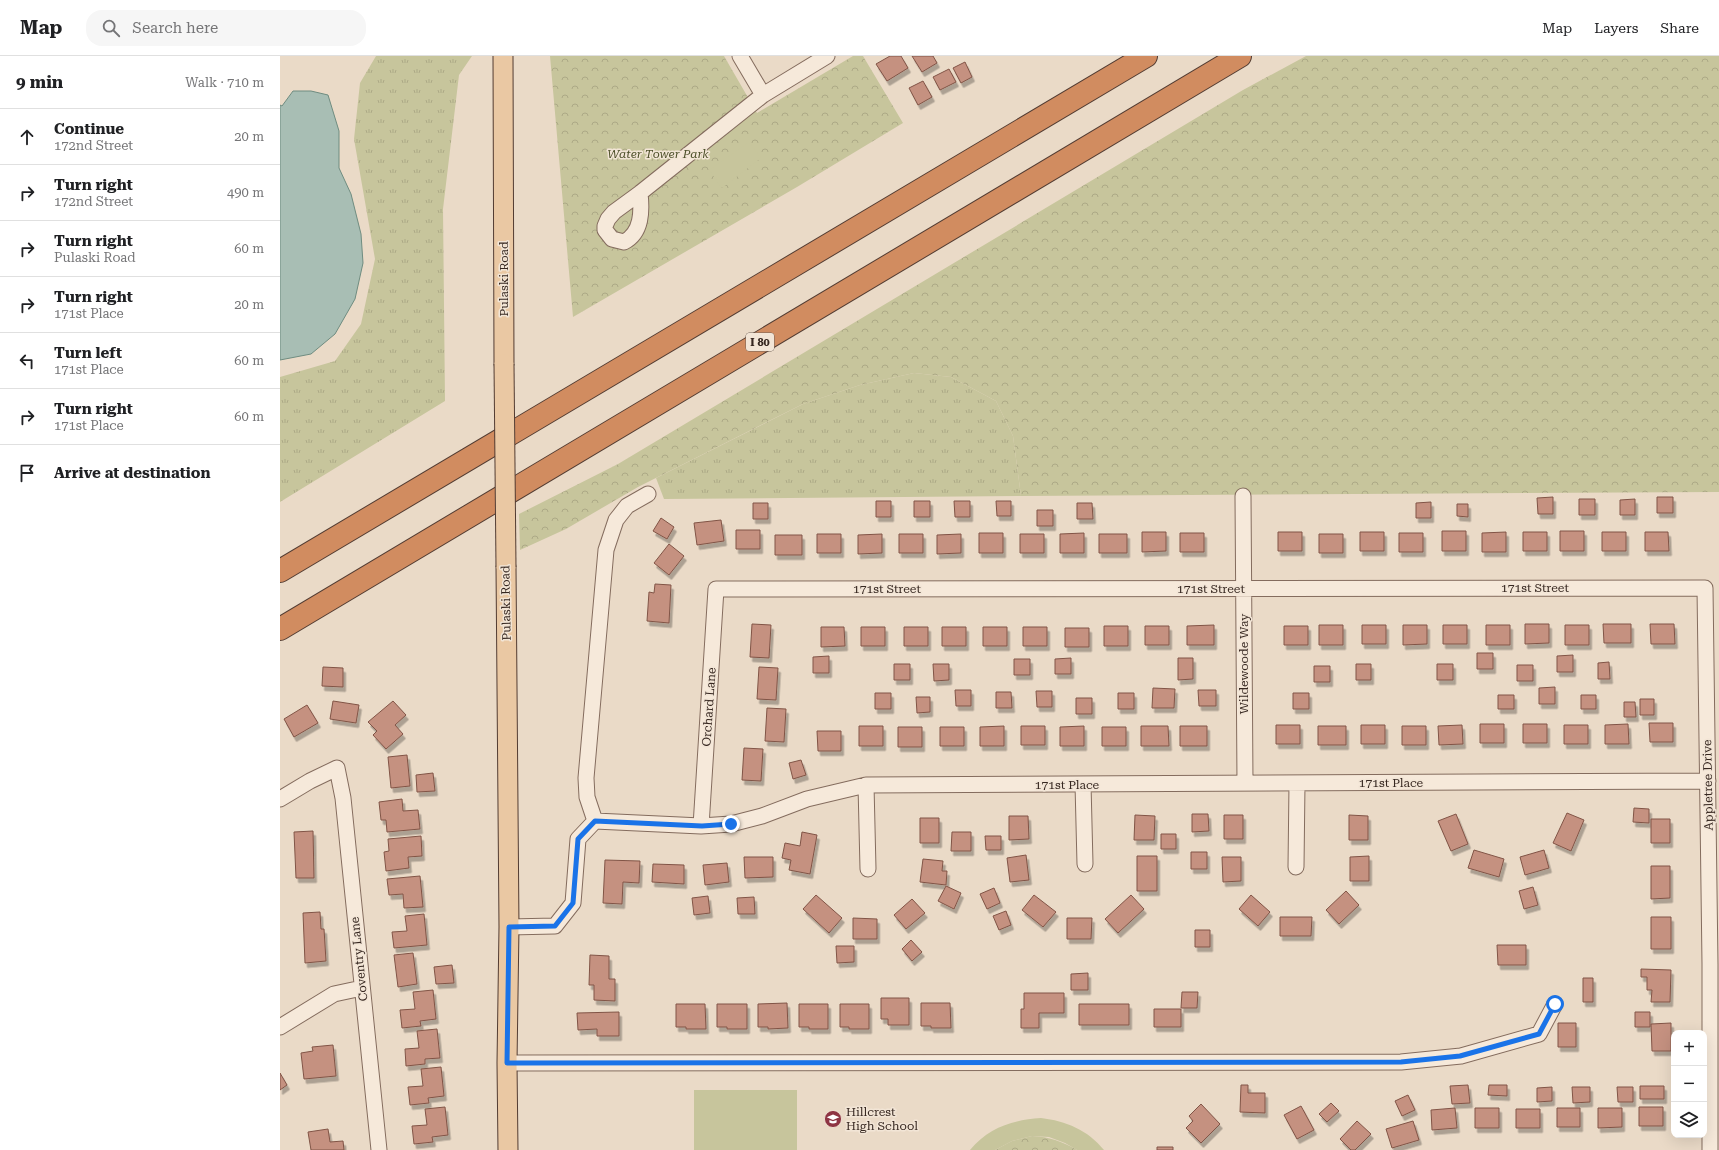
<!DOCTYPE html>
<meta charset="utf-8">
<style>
:root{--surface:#fff;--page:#f6f6f6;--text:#202124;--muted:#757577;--line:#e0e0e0}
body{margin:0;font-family:"Roboto Serif",serif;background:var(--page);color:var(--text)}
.controls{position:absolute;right:12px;bottom:12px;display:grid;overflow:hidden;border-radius:8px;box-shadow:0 4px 16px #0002}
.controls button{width:36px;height:36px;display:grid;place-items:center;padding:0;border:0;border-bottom:1px solid var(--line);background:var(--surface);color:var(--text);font:20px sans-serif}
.stop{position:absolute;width:12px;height:12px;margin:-9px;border:3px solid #1a73e8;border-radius:50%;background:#fff}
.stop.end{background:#1a73e8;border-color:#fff;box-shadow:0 1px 4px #0008}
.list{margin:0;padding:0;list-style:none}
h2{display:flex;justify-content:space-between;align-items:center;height:52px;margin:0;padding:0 16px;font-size:17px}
h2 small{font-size:13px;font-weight:400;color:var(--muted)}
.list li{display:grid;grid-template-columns:26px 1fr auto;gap:12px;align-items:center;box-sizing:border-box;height:56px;padding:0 16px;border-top:1px solid var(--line)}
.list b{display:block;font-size:15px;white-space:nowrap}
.list p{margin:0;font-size:13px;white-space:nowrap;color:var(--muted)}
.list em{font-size:13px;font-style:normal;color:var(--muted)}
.icon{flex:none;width:22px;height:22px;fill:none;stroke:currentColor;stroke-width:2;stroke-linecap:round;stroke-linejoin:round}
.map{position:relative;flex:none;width:1439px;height:1094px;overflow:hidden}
header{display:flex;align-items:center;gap:24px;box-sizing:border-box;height:56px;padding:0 20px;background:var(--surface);border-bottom:1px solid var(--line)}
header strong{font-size:19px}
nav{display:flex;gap:22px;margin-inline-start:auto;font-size:14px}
.search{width:280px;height:36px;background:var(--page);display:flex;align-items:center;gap:10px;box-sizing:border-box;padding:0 14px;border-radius:16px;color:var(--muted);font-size:15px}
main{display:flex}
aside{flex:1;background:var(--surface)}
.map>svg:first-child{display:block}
.grass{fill:url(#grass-tufts)}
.forest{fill:url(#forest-crowns)}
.pitch{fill:#c7c59c}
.water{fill:#a8beb4;stroke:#6f8c80}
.building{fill:#c59180;stroke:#815446;filter:url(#shadow)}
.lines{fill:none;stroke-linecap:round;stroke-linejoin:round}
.minor-casing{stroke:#846c5e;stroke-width:17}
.major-casing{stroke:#533c32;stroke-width:21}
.highway-casing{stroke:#533c32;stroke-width:24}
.minor{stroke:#f6e9da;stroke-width:15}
.major{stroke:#eac8a3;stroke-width:19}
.highway{stroke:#d18c60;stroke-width:22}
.major-bridge-casing{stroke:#533c32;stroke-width:21;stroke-linecap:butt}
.major-bridge{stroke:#eac8a3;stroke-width:19}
.route{stroke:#1a73e8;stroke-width:5}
.labels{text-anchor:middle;stroke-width:3;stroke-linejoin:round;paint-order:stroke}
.shield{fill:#f2e5d6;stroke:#6e6057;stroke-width:1}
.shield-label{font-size:11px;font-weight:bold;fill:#362720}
.park-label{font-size:12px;font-style:italic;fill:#4d5029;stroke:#f2e5d6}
.street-label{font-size:12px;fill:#362720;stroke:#f2e5d6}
.poi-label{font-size:12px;fill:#362720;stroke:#f2e5d6;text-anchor:start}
</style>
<header>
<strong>Map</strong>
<div class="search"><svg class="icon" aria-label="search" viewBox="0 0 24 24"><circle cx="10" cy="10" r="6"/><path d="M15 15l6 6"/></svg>Search here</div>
<nav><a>Map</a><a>Layers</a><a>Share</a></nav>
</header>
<main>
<aside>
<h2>9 min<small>Walk · 710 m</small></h2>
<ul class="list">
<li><svg class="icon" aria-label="ahead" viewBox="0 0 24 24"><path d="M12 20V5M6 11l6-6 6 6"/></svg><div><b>Continue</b><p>172nd Street</p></div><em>20 m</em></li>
<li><svg class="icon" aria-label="right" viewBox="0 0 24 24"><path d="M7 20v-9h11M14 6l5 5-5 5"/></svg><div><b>Turn right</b><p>172nd Street</p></div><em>490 m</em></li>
<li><svg class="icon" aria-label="right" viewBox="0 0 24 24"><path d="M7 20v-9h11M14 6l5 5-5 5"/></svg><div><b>Turn right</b><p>Pulaski Road</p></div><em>60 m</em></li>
<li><svg class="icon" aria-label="right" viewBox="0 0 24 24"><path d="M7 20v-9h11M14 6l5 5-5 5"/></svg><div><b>Turn right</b><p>171st Place</p></div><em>20 m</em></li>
<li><svg class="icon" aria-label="left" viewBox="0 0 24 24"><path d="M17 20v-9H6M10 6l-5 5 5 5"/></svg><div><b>Turn left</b><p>171st Place</p></div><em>60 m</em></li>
<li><svg class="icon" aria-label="right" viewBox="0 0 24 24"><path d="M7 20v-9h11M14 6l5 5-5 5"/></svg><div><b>Turn right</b><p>171st Place</p></div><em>60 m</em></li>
<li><svg class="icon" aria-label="arrive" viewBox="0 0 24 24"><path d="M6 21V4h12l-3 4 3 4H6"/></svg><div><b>Arrive at destination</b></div></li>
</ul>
</aside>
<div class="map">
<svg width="1439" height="1094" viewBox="0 0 1439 1094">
<defs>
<pattern id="grass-tufts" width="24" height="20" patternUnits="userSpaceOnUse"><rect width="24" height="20" fill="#c7c59c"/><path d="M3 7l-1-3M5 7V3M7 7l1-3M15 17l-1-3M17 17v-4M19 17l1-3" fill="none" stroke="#aca986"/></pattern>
<pattern id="forest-crowns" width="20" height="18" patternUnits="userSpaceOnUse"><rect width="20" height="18" fill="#c7c59c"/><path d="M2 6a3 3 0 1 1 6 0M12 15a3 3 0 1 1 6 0" fill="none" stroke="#aca986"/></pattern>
<filter id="shadow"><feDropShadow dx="2.5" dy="4.5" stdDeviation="0" flood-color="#0004"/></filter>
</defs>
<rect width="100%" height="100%" fill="#eadac7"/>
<path class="grass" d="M96 0H192L179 19 163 153 165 345 0 446V321L55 305 81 268 95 203 74 83 80 27Z
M634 317 671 321 716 345 733 380 741 440 384 443 376 422 523 348 580 329Z"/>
<path class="forest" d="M270 0H444L477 57 573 0H583L623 67 517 131 293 261Z
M1026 0H1439V436L741 440 733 380 716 345 671 321 634 317 580 329 523 348 358 431 286 473 240 494 239 458 338 408 963 34Z
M752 1080C769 1081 782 1085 797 1094H715L732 1085Z"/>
<path class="pitch" d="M469 86 481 102 442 132 429 114Z
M414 1034H517V1094H414Z
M761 1062C786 1065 808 1074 824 1094H797L785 1087 769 1081 752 1080 732 1085 715 1094H690C709 1071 733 1064 761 1062Z"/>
<path class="water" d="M13 35H31L48 39 59 75V112L71 138 81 178 83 207 75 243 55 278 31 298 0 304V49L2 50Z"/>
<path class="building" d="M610 0H621L628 12 607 25 596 8Z
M632 0H653L657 7 642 16Z
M685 6 692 21 681 27 673 12Z
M669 13 676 26 660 34 653 21Z
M643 25 652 41 638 49 629 32Z
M1273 441V458H1258L1257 442Z
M1377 441H1393V457H1377Z
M1299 443H1315V459H1299Z
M1355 443V459H1340V444Z
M596 445H611V461H596Z
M634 445H650V461H634Z
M674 445H690V461H675Z
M716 445H731V460H717Z
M1151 446V462H1136V447Z
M473 447H488V463H473Z
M797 447H812L813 463H797Z
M1177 448H1188V461L1177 460Z
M757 454H773V470H757Z
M381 462 394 471 387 483 373 475Z
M441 464 444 485 417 489 414 467Z
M456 474H480V493H456Z
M1162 475H1186V495H1162Z
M1280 475H1304V495H1280Z
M862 476H886V495L862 496Z
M998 476H1022V495H998Z
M1080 476H1104V495H1080Z
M1226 476V496H1202V477Z
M1243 476H1267V495H1243Z
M1322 476H1346V495H1322Z
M1365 476H1388L1389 495H1365Z
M699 477H723V497H699Z
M804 477V497H780V478Z
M900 477H924V496H900Z
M1119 477H1143V496H1119Z
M537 478H561V497H537Z
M602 478V497L578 498V479Z
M619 478H643V497H619Z
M681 478V497L657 498V479Z
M740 478H764V497H740Z
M819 478H847V497H819Z
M1039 478H1063V497H1039Z
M495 479H522V499H495Z
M389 488 404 500 389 519 374 507Z
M375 528 391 529 389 567 367 565 369 536 374 537Z
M472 568 491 569 489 602 470 601Z
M1245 568H1269V587L1245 588Z
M1323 568H1351V587H1324Z
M1370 568H1394L1395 588H1371Z
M934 569V589H907V570Z
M1039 569H1063V589H1039Z
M1082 569H1106V588H1082Z
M1123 569H1147V588L1123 589Z
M1163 569H1187V588H1163Z
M1206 569H1230V589H1206Z
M1285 569H1309V589H1285Z
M824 570H848V590H824Z
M865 570H889V589H865Z
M1004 570H1028V589H1004Z
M541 571H564L565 590 541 591Z
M581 571H605V590H581Z
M624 571H648V590H624Z
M662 571H686V590H662Z
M703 571H727V590H703Z
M743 571H767V590H743Z
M785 572H809V591H785Z
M1197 597H1213V613H1197Z
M1293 599V616H1277V600Z
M549 600V617H533V601Z
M791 602V618H775V603Z
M898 602H913V623L898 624Z
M734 603H750V619H734Z
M1329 606 1330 623H1318V607Z
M614 608H630V624H614Z
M653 608H669V624L654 625Z
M1076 608H1091V624H1076Z
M1157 608H1173V624H1157Z
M1237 609H1253V625H1237Z
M1034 610H1050V626H1034Z
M43 611 63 612V631L42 630Z
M479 611 498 612 496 644 477 643Z
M1275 631V648H1259V632Z
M873 632 895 633 894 652H872Z
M675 634H691V650H676Z
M918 634H936V650H919Z
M756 635H772V651H757Z
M716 636H731L732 652H716Z
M595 637H611V653H595Z
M838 637H854V653H838Z
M1013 637H1029V653H1013Z
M1218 639H1234V653H1218Z
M1301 639H1316V653H1301Z
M636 641H650V656L637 657Z
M796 642H812V658H796Z
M1360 643H1374V659H1360Z
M53 645 79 649 76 667 50 663Z
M113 645 126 659 115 669 123 678 106 693 93 679 97 675 88 666Z
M1344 646H1355L1356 661H1344Z
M27 649 38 667 14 681 4 663Z
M487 652 506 653 504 686 485 685Z
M1369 667H1393V686H1370Z
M1200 668H1224V687H1200Z
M1243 668H1267V687H1243Z
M1348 668 1349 688H1325V669Z
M996 669H1020V688H996Z
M1081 669H1105V688H1081Z
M1182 669 1183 688 1159 689 1158 670Z
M1284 669H1308V688H1284Z
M579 670H603V690H579Z
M724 670V690H700V671Z
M741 670H765V689H741Z
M804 670V690H780V671Z
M861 670H888L889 690H861Z
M900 670H927V690H900Z
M1038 670H1066V689H1038Z
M1122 670H1146V689H1122Z
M618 671H642V691H618Z
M660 671H684V690H660Z
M822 671H846V690H822Z
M537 675H561V695H538Z
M464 692 483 693 481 725 462 724Z
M127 699 130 730 111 732 108 701Z
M521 704 526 719 513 723 509 707Z
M153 717 155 735 137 736 136 719Z
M122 743 123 755 138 754 140 773 107 776 106 764H101L99 746Z
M1354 752 1369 753V767L1353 766Z
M1287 757 1304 764 1291 795 1273 787Z
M912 758H928L929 775 912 776Z
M1176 758 1188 788 1171 795 1158 765Z
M855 759 875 760 874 784H854Z
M944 759H963V783H944Z
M1069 759 1088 760V784H1069Z
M729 760H748L749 783 729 784Z
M640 762H659V787H640Z
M1371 763H1390V787H1371Z
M33 775 34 822H16L14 776Z
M522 776 537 779 530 818 509 814 511 804 502 802 505 787 520 790Z
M672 776H691V795H671Z
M881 778H896V793H881Z
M141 780 142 800 128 801 129 812 106 815 104 796 109 795 108 783Z
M705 780H721V794H706Z
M1194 794 1224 803 1219 821 1188 812Z
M1264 794 1269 812 1245 819 1240 801Z
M911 796H927V813H911Z
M746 799 749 824 730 826 727 802Z
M857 800H877V835H857Z
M1089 800V825H1070V801Z
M464 801H493V821L465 822Z
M942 801H961V825L943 826Z
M643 803 663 805 662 815H667L666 829 640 826Z
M325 804 360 805 359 827 343 826 342 848 323 847Z
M447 807 449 826 425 829 423 809Z
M373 808 404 809V828L372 826Z
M1371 810H1390V842L1371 843Z
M140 820 143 851 124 852 123 838 109 839 107 823Z
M666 830 681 837 674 853 658 845Z
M1253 831 1258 849 1244 853 1239 835Z
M714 832 720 847 707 853 700 838Z
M1066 835 1079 849 1059 868 1046 854Z
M536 839 562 862 549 877 523 853Z
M754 839 776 856 763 871 742 854Z
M851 839 864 853 838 877 825 863Z
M971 839 990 856 978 870 959 853Z
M428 840 430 857 414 859 412 842Z
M474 841 475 858H458L457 842Z
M632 843 645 857 626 873 614 859Z
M726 855 731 869 719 874 713 860Z
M40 856 41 873H44L46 905 25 907 23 857Z
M144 858 147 889 114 892 112 876 127 875 125 860Z
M1000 861H1032L1031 880H1000Z
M1371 861H1391V893H1371Z
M573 862 597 863V883H573Z
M787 862H812L811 883H787Z
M915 874H930V891H915Z
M631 884 642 896 632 905 622 893Z
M1217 889H1246V909H1218Z
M556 890H574V906L557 907Z
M133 897 137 928 118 931 114 899Z
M310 899 329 900V923H335V945L314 944V929H309Z
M172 909 174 927 156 928 154 911Z
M1361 913 1391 914 1390 946H1371L1372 934H1367V921H1361Z
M808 917V934H791V918Z
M1303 922H1313V946H1303Z
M153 934 156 963 140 965 141 970 122 972 120 954 135 953 133 936Z
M902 936H918L917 952H901Z
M744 937H784V957H759V972H741V953H744Z
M601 942H629V969H608V963H601Z
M507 947 508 972 488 973V971H478V948Z
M641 947H670L671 972H651V970H641Z
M396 948H425L426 973H406V971H396Z
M437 948H467V973H447V971H437Z
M519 948H548V973H529V971H519Z
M560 948H589V973H569V971H560Z
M799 948H849V969H799Z
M874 953H901V971H874Z
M339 956V980H317V973L298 974 297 957Z
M1355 956H1370V971H1355Z
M1278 967H1296V991H1278Z
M1391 967V995H1372L1371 968Z
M157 973 160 1002 145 1003V1008L126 1010 125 993 139 992 137 975Z
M53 989 56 1020 24 1023 21 997 33 995 32 991Z
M161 1011 164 1040 148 1042 149 1047 130 1049 128 1031 143 1030 141 1013Z
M0 1017 7 1029 0 1034Z
M961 1029H968V1037H985V1057L960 1056Z
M1188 1029 1190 1047 1172 1048 1170 1030Z
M1209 1029H1227V1040L1208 1039Z
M1360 1030H1384V1043H1360Z
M1272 1031V1045L1257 1046V1032Z
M1292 1031H1310V1046L1293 1047Z
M1337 1031H1353V1046H1338Z
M1128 1039 1135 1054 1122 1060 1115 1045Z
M1051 1047 1059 1055 1047 1066 1039 1058Z
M921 1048 940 1068 921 1087 906 1072 913 1065 909 1060Z
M1021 1050 1034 1074 1017 1083 1004 1059Z
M165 1051 168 1079 152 1081 153 1086 134 1088 132 1070 147 1069 145 1053Z
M1359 1051H1383V1070H1359Z
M1175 1052 1177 1072 1152 1074 1151 1054Z
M1195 1052H1219V1072H1195Z
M1277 1052H1300V1071H1277Z
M1318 1052H1342V1071L1318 1072Z
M1236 1053H1260V1072H1236Z
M1077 1065 1091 1078 1075 1094H1071L1060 1083Z
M1133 1065 1139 1084 1112 1092 1106 1073Z
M48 1073 50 1086 63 1085 64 1094H31L28 1076Z
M877 1091H893V1094H877Z"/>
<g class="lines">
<g class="minor-casing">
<path id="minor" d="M460 0 483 39
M360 137C362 155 362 177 344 186L332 183 325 174V170L328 163 334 156 360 137 483 39 547 0
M963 440 965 727
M803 728 805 808
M586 729 588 813
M0 743 30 725 57 712 63 742 99 1094
M315 765 307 741 306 722 326 494 336 464 347 450 368 438
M421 770 436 533 1425 532 1430 908V1094
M1016 811 1017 728
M229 871 275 870 293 847 298 783 315 765 421 770 451 768 482 760 527 743 586 729 1428 725
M0 971 54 938 82 932
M227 1007 1121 1006 1181 1000 1259 978 1275 948"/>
</g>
<g class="major-casing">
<path id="major" d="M223 0 224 308
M226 511 229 871 227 1007 228 1094"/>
</g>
<g class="highway-casing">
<path id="highway" d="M0 515 866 0
M0 573 960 0"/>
</g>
<use href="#minor" class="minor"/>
<use href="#major" class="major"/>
<use href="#highway" class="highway"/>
<g class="major-bridge-casing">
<path id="major-bridge" d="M224 308 226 511"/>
</g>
<use href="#major-bridge" class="major-bridge"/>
</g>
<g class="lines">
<path class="route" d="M451 768 422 770 315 765 298 783 293 847 275 870 229 871 227 1007 1121 1006 1180 1000 1259 978 1275 948"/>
</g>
<defs>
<g id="school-disc" transform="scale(0.9)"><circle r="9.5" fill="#8e3443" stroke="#f2e5d6"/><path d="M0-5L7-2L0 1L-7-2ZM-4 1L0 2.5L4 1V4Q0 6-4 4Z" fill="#fff"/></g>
</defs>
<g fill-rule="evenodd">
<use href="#school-disc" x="553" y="1063"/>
</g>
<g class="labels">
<rect class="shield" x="466" y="277" width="28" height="18" rx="3"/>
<g class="shield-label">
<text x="480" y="290">I 80</text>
</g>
<g class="park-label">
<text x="378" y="102">Water Tower Park</text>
</g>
<g class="street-label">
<text transform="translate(224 223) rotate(-90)" y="4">Pulaski Road</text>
<text x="1255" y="536">171st Street</text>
<text x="607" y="537">171st Street</text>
<text x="931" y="537">171st Street</text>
<text transform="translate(226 547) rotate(-91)" y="4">Pulaski Road</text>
<text transform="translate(964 608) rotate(-90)" y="4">Wildewoode Way</text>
<text transform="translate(429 651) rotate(-86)" y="4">Orchard Lane</text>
<text x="1111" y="731">171st Place</text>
<text x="787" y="733">171st Place</text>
<text transform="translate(1428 729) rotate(-91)" y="4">Appletree Drive</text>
<text transform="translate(79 903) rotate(-96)" y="4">Coventry Lane</text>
</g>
<g class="poi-label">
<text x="566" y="1060">Hillcrest<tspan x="566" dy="14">High School</tspan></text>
</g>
</g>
</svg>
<div class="controls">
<button>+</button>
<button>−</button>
<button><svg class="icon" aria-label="layers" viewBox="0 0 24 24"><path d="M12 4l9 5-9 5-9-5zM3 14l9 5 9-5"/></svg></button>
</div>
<div class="stop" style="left:1275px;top:948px"></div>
<div class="stop end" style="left:451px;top:768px"></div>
</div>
</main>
